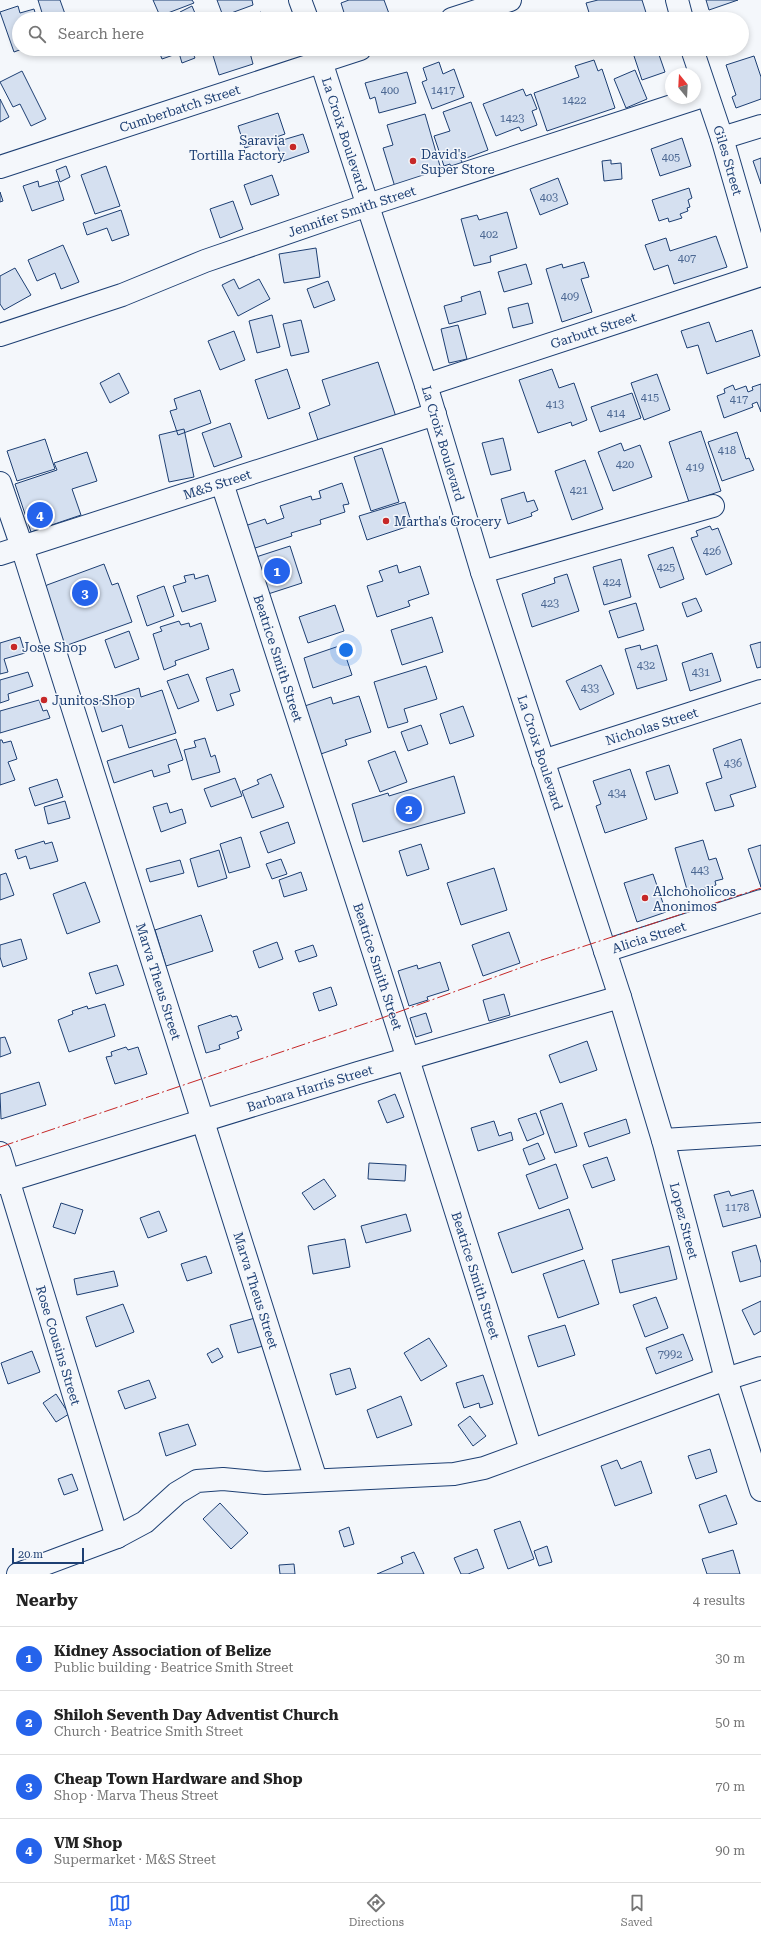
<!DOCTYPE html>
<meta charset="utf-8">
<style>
:root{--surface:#fff;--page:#f6f6f6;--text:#222;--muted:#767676;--line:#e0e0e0;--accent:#2563eb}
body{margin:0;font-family:"Roboto Serif",serif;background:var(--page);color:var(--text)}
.compass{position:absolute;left:665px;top:68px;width:36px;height:36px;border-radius:50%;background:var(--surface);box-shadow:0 2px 6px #0003;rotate:342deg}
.scale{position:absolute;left:12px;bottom:10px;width:72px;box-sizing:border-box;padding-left:4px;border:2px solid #1d3f73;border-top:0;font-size:11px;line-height:14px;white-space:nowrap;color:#1d3f73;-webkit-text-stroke:3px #f4f7fb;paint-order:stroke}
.you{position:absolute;left:346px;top:650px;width:14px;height:14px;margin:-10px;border:3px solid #fff;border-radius:50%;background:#1a73e8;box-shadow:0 0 0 6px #1a73e833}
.badge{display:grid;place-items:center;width:26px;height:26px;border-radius:50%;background:var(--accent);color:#fff;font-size:13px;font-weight:700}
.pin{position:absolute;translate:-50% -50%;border:2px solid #fff;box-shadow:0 1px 4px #0006}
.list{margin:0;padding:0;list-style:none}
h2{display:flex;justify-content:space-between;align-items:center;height:52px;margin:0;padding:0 16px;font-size:17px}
h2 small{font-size:13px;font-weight:400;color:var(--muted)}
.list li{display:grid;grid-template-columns:26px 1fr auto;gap:12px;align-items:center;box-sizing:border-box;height:64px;padding:0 16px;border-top:1px solid var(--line)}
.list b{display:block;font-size:15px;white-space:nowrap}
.list p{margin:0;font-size:13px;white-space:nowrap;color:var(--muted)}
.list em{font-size:13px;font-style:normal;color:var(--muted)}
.icon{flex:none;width:22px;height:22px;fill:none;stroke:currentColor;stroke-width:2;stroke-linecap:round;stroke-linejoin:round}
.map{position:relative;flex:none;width:761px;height:1574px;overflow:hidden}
.search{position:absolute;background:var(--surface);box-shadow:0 2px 6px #0003;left:12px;right:12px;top:12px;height:44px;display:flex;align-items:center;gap:10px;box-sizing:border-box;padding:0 14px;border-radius:22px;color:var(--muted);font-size:15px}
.sheet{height:308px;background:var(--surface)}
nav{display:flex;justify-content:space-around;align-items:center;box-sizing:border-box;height:56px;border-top:1px solid var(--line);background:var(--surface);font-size:11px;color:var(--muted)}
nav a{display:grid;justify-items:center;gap:2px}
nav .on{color:var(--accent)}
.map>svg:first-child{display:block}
.building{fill:#d5e0f0;stroke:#1d3f73}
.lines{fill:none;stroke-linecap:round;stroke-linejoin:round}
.minor-casing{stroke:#1d3f73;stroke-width:24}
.tertiary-casing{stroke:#1d3f73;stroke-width:24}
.minor{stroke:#f4f7fb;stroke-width:22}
.tertiary{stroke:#f4f7fb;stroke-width:22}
.power{stroke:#c62828;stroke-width:1;stroke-dasharray:14 3 2 3;stroke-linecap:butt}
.poi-dot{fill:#c62828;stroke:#f4f7fb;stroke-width:1.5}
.labels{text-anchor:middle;stroke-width:3;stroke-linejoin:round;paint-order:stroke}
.number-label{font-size:11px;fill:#4b6792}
.street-label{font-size:13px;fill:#1d3f73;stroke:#f4f7fb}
.poi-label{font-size:13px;fill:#1d3f73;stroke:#f4f7fb;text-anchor:start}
</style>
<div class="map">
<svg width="761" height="1574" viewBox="0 0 761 1574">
<rect width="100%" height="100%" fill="#f4f7fb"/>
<path class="building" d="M38 0H60L65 14 52 19H44Z
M153 0H192L194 3 160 16Z
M217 0H252L253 5 223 16Z
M349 0H384L391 19H346L341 3Z
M598 0H642L648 19H591L586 3Z
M706 0H738L709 10Z
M18 6 20 13 34 9 37 19H19V49H22L14 52 0 12Z
M192 6 197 18 183 19 180 12Z
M261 12 262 15 268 13 270 19H244Z
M158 49H191L195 58 182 63 179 53 162 59Z
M211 49H249L253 64 219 75Z
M657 49 665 72 642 80 632 50Z
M754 56 761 77V99L736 108 732 97 736 95 726 65Z
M594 60 598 71 602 69 615 108 547 131 534 93 579 77 575 66Z
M439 62 443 74 454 69 464 97 432 109 422 82 427 80 423 68Z
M635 70 647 99 626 108 614 79Z
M22 71 46 119 31 126 20 104 13 107 0 82Z
M407 72 416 103 379 113 375 97 370 99 365 83Z
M523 89 526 96 531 94 537 109 532 111 537 125 521 131 519 127 496 136 483 104Z
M0 99 9 117 0 122Z
M471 102 488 150 461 160 463 164 451 168 450 164 444 166 434 136 450 131 443 112Z
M278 113 285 134 245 148 238 126Z
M425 114 442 173 395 187 383 148 393 145 387 125Z
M303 134 309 152 283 161 276 142Z
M682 138 691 166 660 176 651 149Z
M761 158V184L753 161Z
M611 160V164L621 163 622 179 604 181 602 161Z
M66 166 70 177 60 182 56 170Z
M106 166 120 206 95 214 81 175Z
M272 175 279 195 251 205 244 185Z
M558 178 568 204 540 215 530 189Z
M38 181 39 187 58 181 64 200 32 211 23 186Z
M689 188 692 198 688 200 690 207 687 208 688 211 680 214 682 218 669 222 668 218 659 221 652 200Z
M0 192 3 201 0 202Z
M233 201 243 229 220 238 210 209Z
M121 210 129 235 112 241 107 228 87 235 83 223Z
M507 212 517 248 490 256 491 262 474 266 461 219 477 215 479 220Z
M716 236 727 267 674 284 668 265 654 270 645 245 666 238 670 251Z
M63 245 79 282 61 289 55 273 37 281 28 260Z
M316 248 320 277 284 283 279 254Z
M584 262 589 277 581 279 592 312 562 322 546 269 562 264 563 268Z
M526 264 532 284 504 292 498 272Z
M15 268 31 295 4 310 0 304V276Z
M234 279 239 289 259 279 270 299 238 316 222 285Z
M328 281 335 300 314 308 307 289Z
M480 291 486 314 449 324 444 306 462 301 461 297Z
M528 303 533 323 513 328 508 308Z
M272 315 280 347 257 353 249 321Z
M301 320 309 352 291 356 283 324Z
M709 322 716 342 752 330 760 356 707 374 698 345 687 348 681 331Z
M458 325 467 359 449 363 441 329Z
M234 331 245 360 220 370 208 341Z
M378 362 398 423 321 449 309 413 330 405 322 380Z
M287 369 300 408 268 419 255 380Z
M552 369 559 388 574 383 587 420 572 426 571 422 538 433 519 380Z
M119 373 129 393 110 403 100 383Z
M657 374 670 410 644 420 631 383Z
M761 384V412L757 402 752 404 753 407 724 418 717 396 725 393 724 389 733 385 735 390 746 386 748 392 753 390 752 387Z
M200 390 211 423 178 435 170 411 177 409 174 399Z
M632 393 641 418 600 432 591 407Z
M230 423 242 457 214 467 202 433Z
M184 429 194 477 169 482 159 435Z
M701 431 721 491 689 502 669 442Z
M737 432 746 459 749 458 754 470 722 481 708 442Z
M503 438 511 470 491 475 482 443Z
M45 439 55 469 17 481 7 451Z
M621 443 624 451 640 445 652 477 613 491 598 452Z
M382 448 399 502 371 511 354 457Z
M87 452 97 481 72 489 81 515 31 532 15 484 57 470 54 463Z
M585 460 603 509 572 520 555 471Z
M342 483 349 504 343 505 345 512 320 520 321 524 291 533 292 536 249 550 242 527 265 519 267 524 284 518 280 506 311 496 312 500 321 498 319 491Z
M524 492 527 502 534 500 538 510 531 513 532 516 508 524 501 499Z
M405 502 412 525 367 540 359 516Z
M710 526 712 530 718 528 732 564 706 575 691 538 698 536 696 531Z
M290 546 302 583 265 595 253 558Z
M673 547 684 579 660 588 648 555Z
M621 559 631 597 604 605 593 567Z
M104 564 112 585 118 583 132 622 62 647 41 593 47 585Z
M397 565 399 573 420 566 429 594 408 601 410 606 377 617 367 586 383 581 379 571Z
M194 574 195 579 208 575 216 601 182 612 173 586 186 582 184 576Z
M567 574 579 611 532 627 522 594 555 583 554 578Z
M164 586 174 616 147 626 137 596Z
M696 598 702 611 687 617 682 603Z
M636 603 644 630 618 638 609 611Z
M335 605 344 631 308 643 299 617Z
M432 617 443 652 402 665 391 630Z
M179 621 181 625 189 623 190 627 201 623 209 649 175 661 176 665 164 670 153 634 162 631 160 627Z
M129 631 139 659 115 668 105 640Z
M20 637 25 653 4 659 8 672 0 674V643Z
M761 642V667L757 668 750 645Z
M342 645 352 675 313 688 304 658Z
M640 645 641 650 657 645 667 680 637 689 625 649Z
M712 653 721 681 690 691 682 663Z
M601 665 614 694 580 710 566 681Z
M426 666 437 699 404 709 408 722 388 728 374 682Z
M233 669 240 691 230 694 234 705 217 711 206 678Z
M28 672 33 686 8 694 9 700 0 703V680Z
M188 674 199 701 178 709 167 681Z
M139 688 141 697 162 690 176 733 129 748 122 725 102 732 93 703Z
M359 696 371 732 345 740 347 745 315 756 299 708 331 697 333 704Z
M39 700 43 711 47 710 50 718 0 733V711Z
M463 706 474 736 450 744 440 714Z
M421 725 428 744 408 751 401 732Z
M205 738 211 757 215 755 220 772 192 780 184 750 196 747 194 741Z
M176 739 183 760 168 765 170 772 154 777 152 770 114 783 107 761Z
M741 739 756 787 730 795 734 806 715 811 706 783 722 778 713 749Z
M0 740H2L3 743 11 741 17 759 8 762 15 780 0 785Z
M395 751 407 782 380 792 368 761Z
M669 765 678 793 655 800 646 772Z
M630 769 647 819 605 833 596 806 601 804 593 781Z
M271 774 284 807 252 818 242 791 259 784 257 780Z
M454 776 465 813 363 842 352 804 388 793 389 796Z
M235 778 242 796 211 807 204 789Z
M57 779 63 797 35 806 29 788Z
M65 801 70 818 48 824 44 807Z
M167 803 170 813 182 809 186 823 161 832 153 807Z
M288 822 295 843 268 853 260 832Z
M241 837 250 867 229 873 220 844Z
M703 840 709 860 716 858 723 879 715 881 716 885 688 893 675 848Z
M44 841 45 844 52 842 58 861 30 869 26 856 18 859 15 850Z
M421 844 429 869 407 876 399 851Z
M761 845V887L748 849Z
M219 850 227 878 198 887 190 859Z
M281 859 287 874 272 879 266 864Z
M180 860 184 873 150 882 146 869Z
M494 868 507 910 461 925 447 883Z
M301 872 307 890 284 897 279 880Z
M6 873 14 895 0 900V875Z
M653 874 666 912 637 922 624 883Z
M85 882 100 922 67 934 53 894Z
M201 915 213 951 166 966 155 930Z
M509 932 520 963 483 976 472 945Z
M21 939 27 959 3 967 0 957V945Z
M277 942 283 959 259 968 253 951Z
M313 945 317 956 299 962 295 951Z
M440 962 449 990 427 997 428 1000 409 1006 398 971 417 965 418 969Z
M117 965 124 985 96 994 89 973Z
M331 987 337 1005 319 1011 313 993Z
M504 994 510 1015 489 1021 483 1000Z
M105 1004 115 1036 69 1052 58 1020 73 1014 72 1011 87 1006 88 1009Z
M426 1013 432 1032 416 1037 410 1018Z
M231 1015 232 1017 237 1016 242 1030 237 1032 239 1038 219 1045 220 1049 206 1053 198 1026Z
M5 1037 11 1053 0 1057V1038Z
M587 1041 597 1070 560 1083 549 1055Z
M126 1047 128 1050 138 1047 147 1074 115 1084 106 1057 112 1056 111 1052Z
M39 1082 46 1105 1 1119 0 1094Z
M395 1094 404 1117 387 1123 378 1101Z
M562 1103 577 1146 555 1153 540 1111Z
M536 1113 544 1134 527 1141 518 1119Z
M626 1119 630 1133 589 1147 584 1133Z
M494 1121 499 1136 511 1132 513 1140 478 1151 471 1128Z
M538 1143 545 1159 529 1165 523 1149Z
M607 1157 615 1180 592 1188 583 1165Z
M369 1163 406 1165 405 1181 368 1179Z
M556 1164 568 1198 539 1209 526 1175Z
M324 1179 336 1196 314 1210 302 1193Z
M753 1190 761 1217 723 1227 714 1195 729 1191 731 1196Z
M61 1203 83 1210 75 1234 53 1227Z
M569 1209 583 1249 512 1273 498 1233Z
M159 1211 167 1231 148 1238 140 1218Z
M406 1214 411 1231 366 1243 361 1226Z
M345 1239 350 1267 313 1274 308 1246Z
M756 1245 761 1263V1276L740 1282 732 1252Z
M669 1246 677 1279 620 1293 612 1260Z
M206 1256 212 1273 187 1281 181 1264Z
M584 1260 599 1304 558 1318 543 1274Z
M114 1271 118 1286 77 1295 74 1279Z
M656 1297 668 1328 645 1337 633 1305Z
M761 1301V1331L754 1335 742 1310Z
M123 1304 134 1332 96 1347 86 1317Z
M255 1318 263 1346 238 1353 230 1325Z
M565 1325 575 1355 538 1367 528 1336Z
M683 1334 693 1360 656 1374 646 1348Z
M429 1338 447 1366 421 1381 404 1353Z
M218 1348 223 1357 212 1363 207 1354Z
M32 1351 40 1372 8 1384 1 1363Z
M350 1368 356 1388 336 1395 330 1374Z
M483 1375 493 1404 480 1408 479 1403 464 1408 456 1383Z
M149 1380 156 1398 125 1409 118 1391Z
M56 1394 69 1414 56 1422 43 1403Z
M401 1396 412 1425 377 1438 367 1410Z
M470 1416 486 1436 473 1446 458 1425Z
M188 1424 196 1445 166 1456 159 1433Z
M710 1449 717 1472 696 1479 688 1456Z
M617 1460 621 1469 641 1461 652 1493 615 1506 601 1466Z
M72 1474 78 1490 64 1495 58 1479Z
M726 1495 737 1524 709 1533 699 1505Z
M220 1503 248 1533 231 1549 203 1519Z
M520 1521 534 1559 508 1569 494 1530Z
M349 1527 354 1544 344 1547 339 1531Z
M547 1546 552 1562 539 1566 534 1551Z
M477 1549 484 1568 468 1574H461L454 1558Z
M733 1550 740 1574H707L702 1559Z
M414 1552 424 1574H377L403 1563 401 1557Z
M294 1564 295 1574H280L279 1565Z"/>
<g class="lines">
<g class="minor-casing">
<g id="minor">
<path d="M677 0 682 19"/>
<path d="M452 19 510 0"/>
<path id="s1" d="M692 49 722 138 761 273"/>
<path d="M722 138 761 126"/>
<path id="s2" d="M0 167 360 49"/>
<path id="s3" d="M0 335 122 295 205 261 368 205 706 95"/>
<path id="s4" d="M426 385 761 275"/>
<path id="s5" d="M0 483 22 547 316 1480"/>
<path id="s6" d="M222 483 408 1059 531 1450"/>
<path id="s7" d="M0 554 435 414"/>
<path d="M482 572 713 506"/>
<path id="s8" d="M543 761 761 691"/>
<path id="s9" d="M605 951 761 901"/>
<path id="s10" d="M0 1153 117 1537"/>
<path d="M18 1574 117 1537 145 1522 177 1493 197 1481 223 1479 265 1483 454 1474 484 1468 726 1379 761 1368"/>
</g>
</g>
<g class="tertiary-casing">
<g id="tertiary">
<path d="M300 0 307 19"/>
<path id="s11" d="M317 49 426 385 482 572 620 997 663 1140 726 1379 761 1490"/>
<path d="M663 1140 761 1134"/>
<path id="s12" d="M0 1183 358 1073 620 997"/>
</g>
</g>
<use href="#minor" class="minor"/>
<use href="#tertiary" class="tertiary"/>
<path class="power" d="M0 1147 379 1019 542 960 761 888"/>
</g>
<g class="poi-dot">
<circle cx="293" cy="147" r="4"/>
<circle cx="413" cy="161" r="4"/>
<circle cx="386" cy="521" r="4"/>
<circle cx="14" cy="647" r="4"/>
<circle cx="44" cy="700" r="4"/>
<circle cx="645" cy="898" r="4"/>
</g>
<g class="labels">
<g class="number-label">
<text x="390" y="94">400</text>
<text x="443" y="94">1417</text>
<text x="574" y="104">1422</text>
<text x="512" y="122">1423</text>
<text x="671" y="161">405</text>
<text x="549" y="201">403</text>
<text x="489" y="238">402</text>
<text x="687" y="262">407</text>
<text x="570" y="300">409</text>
<text x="650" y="401">415</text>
<text x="739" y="403">417</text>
<text x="555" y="408">413</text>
<text x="616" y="417">414</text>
<text x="727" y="454">418</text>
<text x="625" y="468">420</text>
<text x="695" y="471">419</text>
<text x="579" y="494">421</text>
<text x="712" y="555">426</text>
<text x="666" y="571">425</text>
<text x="612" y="586">424</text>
<text x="550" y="607">423</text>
<text x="646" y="669">432</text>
<text x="701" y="676">431</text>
<text x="590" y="692">433</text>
<text x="733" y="767">436</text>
<text x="617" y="797">434</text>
<text x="700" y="874">443</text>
<text x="737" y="1211">1178</text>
<text x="670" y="1358">7992</text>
</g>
<g class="street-label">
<text dy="5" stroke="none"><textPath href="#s2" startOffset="189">Cumberbatch Street</textPath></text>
<text dy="5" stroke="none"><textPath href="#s11" startOffset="90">La Croix Boulevard</textPath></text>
<text dy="5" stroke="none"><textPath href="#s1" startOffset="117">Giles Street</textPath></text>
<text dy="5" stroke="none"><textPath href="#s3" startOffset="373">Jennifer Smith Street</textPath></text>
<text dy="5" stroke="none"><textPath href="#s4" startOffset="176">Garbutt Street</textPath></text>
<text dy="5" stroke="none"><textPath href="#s11" startOffset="414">La Croix Boulevard</textPath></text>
<text dy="5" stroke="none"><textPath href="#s7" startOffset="228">M&amp;S Street</textPath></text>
<text dy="5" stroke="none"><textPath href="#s6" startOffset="184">Beatrice Smith Street</textPath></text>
<text dy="5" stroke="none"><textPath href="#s8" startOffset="114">Nicholas Street</textPath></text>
<text dy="5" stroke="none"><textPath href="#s11" startOffset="738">La Croix Boulevard</textPath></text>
<text dy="5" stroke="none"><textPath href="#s9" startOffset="46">Alicia Street</textPath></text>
<text dy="5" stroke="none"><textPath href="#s6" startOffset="508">Beatrice Smith Street</textPath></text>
<text dy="5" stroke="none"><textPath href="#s5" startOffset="523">Marva Theus Street</textPath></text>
<text dy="5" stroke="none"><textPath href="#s12" startOffset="324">Barbara Harris Street</textPath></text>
<text dy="5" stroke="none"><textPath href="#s11" startOffset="1228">Lopez Street</textPath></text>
<text dy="5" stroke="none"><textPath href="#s6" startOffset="832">Beatrice Smith Street</textPath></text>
<text dy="5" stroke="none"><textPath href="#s5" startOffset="847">Marva Theus Street</textPath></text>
<text dy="5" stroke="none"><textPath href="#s10" startOffset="201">Rose Cousins Street</textPath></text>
</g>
<g class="poi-label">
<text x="285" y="145" text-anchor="end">Saravia<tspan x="285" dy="15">Tortilla Factory</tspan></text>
<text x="421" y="159">David's<tspan x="421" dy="15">Super Store</tspan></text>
<text x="394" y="526">Martha's Grocery</text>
<text x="22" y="652">Jose Shop</text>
<text x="52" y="705">Junitos Shop</text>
<text x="653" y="896">Alchoholicos<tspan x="653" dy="15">Anonimos</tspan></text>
</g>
</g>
</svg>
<svg class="compass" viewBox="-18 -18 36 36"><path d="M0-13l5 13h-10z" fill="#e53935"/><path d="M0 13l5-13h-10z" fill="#767676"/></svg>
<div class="scale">20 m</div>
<div class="you"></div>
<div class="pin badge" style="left:277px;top:571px">1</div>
<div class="pin badge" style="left:409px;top:809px">2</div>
<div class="pin badge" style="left:85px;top:593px">3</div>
<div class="pin badge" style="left:40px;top:515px">4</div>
<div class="search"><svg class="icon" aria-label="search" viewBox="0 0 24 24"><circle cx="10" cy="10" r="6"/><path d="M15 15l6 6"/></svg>Search here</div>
</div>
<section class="sheet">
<h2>Nearby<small>4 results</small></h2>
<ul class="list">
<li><span class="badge">1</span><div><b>Kidney Association of Belize</b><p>Public building · Beatrice Smith Street</p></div><em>30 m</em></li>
<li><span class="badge">2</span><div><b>Shiloh Seventh Day Adventist Church</b><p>Church · Beatrice Smith Street</p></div><em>50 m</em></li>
<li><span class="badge">3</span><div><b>Cheap Town Hardware and Shop</b><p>Shop · Marva Theus Street</p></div><em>70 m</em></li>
<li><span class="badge">4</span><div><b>VM Shop</b><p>Supermarket · M&amp;S Street</p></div><em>90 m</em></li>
</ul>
</section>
<nav>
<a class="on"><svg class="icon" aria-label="map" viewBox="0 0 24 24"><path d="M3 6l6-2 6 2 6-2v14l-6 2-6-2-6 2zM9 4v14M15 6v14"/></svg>Map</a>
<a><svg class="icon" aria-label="directions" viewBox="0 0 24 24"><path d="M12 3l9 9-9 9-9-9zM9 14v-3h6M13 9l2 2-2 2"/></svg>Directions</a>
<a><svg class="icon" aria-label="saved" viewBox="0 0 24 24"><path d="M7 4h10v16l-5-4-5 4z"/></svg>Saved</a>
</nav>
